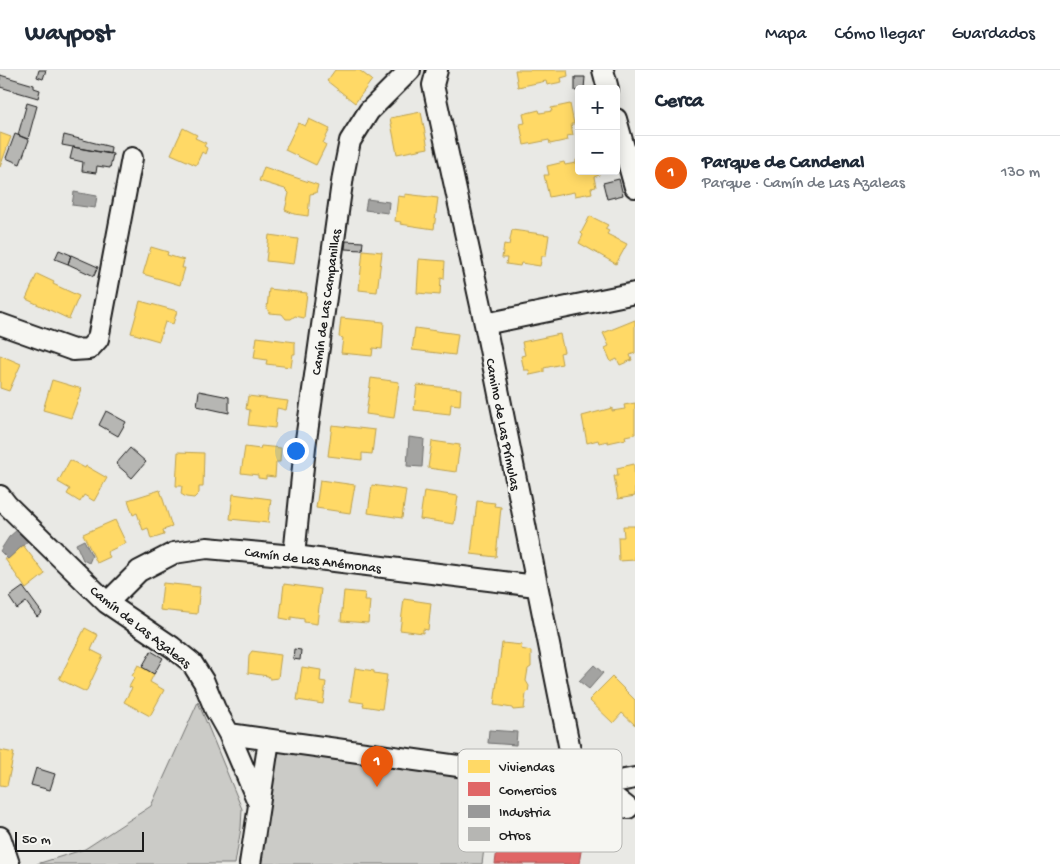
<!DOCTYPE html>
<html lang="es">
<meta charset="utf-8">
<style>
:root{--surface:#fff;--page:#f2f2f3;--text:#1f2937;--muted:#747a83;--line:#e0e1e3;--accent:#ea580c}
body{margin:0;font-family:"Gochi Hand",sans-serif;background:var(--page);color:var(--text)}
.controls{position:absolute;right:15px;top:15px;display:grid;overflow:hidden;border-radius:5px;box-shadow:0 2px 12px #0003}
.controls button{width:45px;height:45px;display:grid;place-items:center;padding:0;border:0;border-bottom:1px solid var(--line);background:var(--surface);color:var(--text);font:25px sans-serif}
.scale{position:absolute;left:15px;bottom:12px;width:129px;box-sizing:border-box;padding-left:5px;border:2px solid #1c1c1c;border-top:0;font-size:14px;line-height:18px;white-space:nowrap;color:#1c1c1c;-webkit-text-stroke:4px #f6f6f2;paint-order:stroke}
.you{position:absolute;left:295px;top:380px;width:18px;height:18px;margin:-12px;border:4px solid #fff;border-radius:50%;background:#1a73e8;box-shadow:0 0 0 8px #1a73e833}
.badge{display:grid;place-items:center;width:32px;height:32px;border-radius:50%;background:var(--accent);color:#fff;font-size:16px;font-weight:700}
.pin{position:absolute;translate:-50% -41px;filter:drop-shadow(0 1px 2px #0008)}
.pin::after{content:'';position:absolute;top:26px;width:18px;height:15px;background:inherit;clip-path:polygon(0 0,100% 0,50% 100%)}
.list{margin:0;padding:0;list-style:none}
h2{display:flex;justify-content:space-between;align-items:center;height:65px;margin:0;padding:0 20px;font-size:21px}
h2 small{font-size:16px;font-weight:400;color:var(--muted)}
.list li{display:grid;grid-template-columns:32px 1fr auto;gap:15px;align-items:center;box-sizing:border-box;height:75px;padding:0 20px;border-top:1px solid var(--line)}
.list b{display:block;font-size:19px;white-space:nowrap}
.list p{margin:0;font-size:16px;white-space:nowrap;color:var(--muted)}
.list em{font-size:16px;font-style:normal;color:var(--muted)}
.map{position:relative;flex:none;width:635px;height:794px;overflow:hidden}
header{display:flex;align-items:center;gap:30px;box-sizing:border-box;height:70px;padding:0 25px;background:var(--surface);border-bottom:1px solid var(--line)}
header strong{font-size:24px}
nav{display:flex;gap:28px;margin-inline-start:auto;font-size:18px}
main{display:flex}
aside{flex:1;background:var(--surface)}
.map>svg:first-child{display:block}
.green{fill:#cbcbc7;stroke:#747472}
.water{fill:#a3a3a1;stroke:#6d6d6c}
.homes{fill:#ffd966;stroke:#bba050}
.shops{fill:#e06666;stroke:#a55050}
.industry{fill:#999;stroke:#747474}
.building{fill:#b6b6b3;stroke:#1c1c1c}
.lines{fill:none;stroke-linecap:round;stroke-linejoin:round}
.minor-casing{stroke:#1c1c1c;stroke-width:24}
.minor{stroke:#f6f6f2;stroke-width:20}
.labels{text-anchor:middle;stroke-width:5;stroke-linejoin:round;paint-order:stroke}
.street-label{font-size:14px;fill:#1c1c1c;stroke:#f6f6f2}
.key{fill:#f6f6f2;stroke:#b5b5b2;stroke-width:1}
.key-label{font-size:14px;fill:#1c1c1c}
</style>
<header>
<strong>Waypost</strong>
<nav><a>Mapa</a><a>Cómo llegar</a><a>Guardados</a></nav>
</header>
<main>
<div class="map">
<svg width="635" height="794" viewBox="0 0 635 794">
<rect width="100%" height="100%" fill="#e9e9e5"/>
<filter id="ink" filterUnits="userSpaceOnUse"><feTurbulence type="fractalNoise" baseFrequency=".02" numOctaves="2"/><feDisplacementMap in="SourceGraphic" scale="10" xChannelSelector="R" yChannelSelector="G"/><feConvolveMatrix kernelMatrix="1 2 1 2 8 2 1 2 1" color-interpolation-filters="sRGB"/></filter>
<g filter="url(#ink)">
<path class="green" d="M198 632 242 739 241 758 235 794H37L85 779 151 736Z
M269 670 494 701 482 794H250Z"/>
<path class="water" d="M74 122 97 126 95 138 72 135Z
M367 129 389 132 388 143 365 140Z
M409 367 424 369 422 397 407 396Z
M84 470 92 486 89 493 83 490 76 474Z
M594 595 603 603 589 619 579 611Z
M489 660 517 662 516 675 488 673Z"/>
<path class="homes" d="M335 0H359L372 10 355 33 327 11Z
M515 0H567L568 6 561 8 562 12 547 15 546 11 518 17Z
M570 34 574 54H571L573 65 567 66 568 70 550 74 549 70 524 75 520 54 525 53 523 44 539 40 540 43 552 41 551 38Z
M421 42 428 78 397 84 390 48Z
M309 49 330 59 323 73 326 75 316 95 285 80 298 53 305 56Z
M183 58 197 65 195 68 206 73 204 76 207 78 205 84 202 82 196 95 171 84Z
M0 63 11 67 0 97Z
M579 89V101H598L599 105 594 107 596 117 591 118 592 123 575 126 574 122 549 127 544 105H549L547 96 564 92 565 95 576 93V90Z
M264 97 318 115 316 123 310 124 308 146 294 144 285 140 289 123 285 119 259 111Z
M405 124 438 128 434 159 400 154 401 152 395 151 398 126 405 127Z
M590 146 608 155 605 159 609 161 607 164 627 174 616 194 579 173 583 165 581 163Z
M512 160 549 165 546 186H542L540 196 521 193 520 196 506 194 507 188H502L504 174 509 175Z
M269 165 298 169 294 194 266 191Z
M151 177 168 182 167 185 184 190 182 198H185L180 215 143 204Z
M363 180 382 182 377 222 359 220Z
M419 189 445 191 444 209 441 208 440 225 417 223Z
M37 204 54 212 53 214 79 226 69 249 26 229Z
M269 219 307 223 304 248 295 246 291 249H286L282 244 269 243 267 238Z
M140 231 177 241 173 254 165 252 159 271 131 263Z
M341 248 384 252 382 279 373 278 372 286 341 283 343 268 339 267Z
M635 250V283L630 285 632 290 620 295 617 289 611 292 605 278 609 276 603 263Z
M415 258 458 264 455 285 412 280Z
M560 264 564 282 560 283 562 294 544 298V302L530 305 529 300H524L521 286 525 285 522 272Z
M257 267 295 272V284H293L291 297 266 294 267 290 254 288Z
M0 285 21 294 9 321 0 318Z
M371 308 399 312 394 348 366 344Z
M52 310 82 319 71 348 43 340Z
M417 315 461 319 460 335 451 334 450 344 414 340Z
M248 326 288 331 286 340 277 338 275 358 248 355 250 340 246 339Z
M635 333V364L625 366 626 369 608 373V371L599 373 598 370 587 373 582 346 612 338V341L625 339 624 335Z
M332 355 375 360 372 384 362 383V390L328 386Z
M432 371 460 375 456 402 428 398Z
M261 376 281 378 280 392H276L275 407 266 406V409L258 408V405L241 403 245 377 260 379Z
M178 382 204 383 203 417H199V423L194 428 186 427 181 424 182 416H176Z
M70 390 85 398 86 396 107 408 94 431 84 425 80 432 67 424 70 419 58 412Z
M634 394 635 426 618 429 614 406H618L617 398Z
M320 410 355 415 350 443 316 438Z
M372 415 406 420 402 448 368 443Z
M160 420 172 457 163 460 164 465 151 469 148 458 143 460 137 443 133 445 128 430Z
M424 421 458 426 454 454 420 449Z
M233 424 271 429 268 453 230 449Z
M477 431 495 433 494 436 501 437 496 487 471 484Z
M115 450 126 473 107 482 110 487 97 493 83 464Z
M623 456H635V490L619 491 618 467H624Z
M23 475 45 504 26 519 5 489H8Z
M163 513 200 517 197 544 160 540Z
M284 514 321 519 317 554 304 552V549L291 547V550L280 548Z
M344 521 365 523 364 531H370L368 553 341 551Z
M404 529 431 533 428 560 423 559V563L400 560Z
M85 558 98 565 91 580 103 586 86 622 59 609Z
M502 573 522 575 521 579 531 581V597L528 599 526 611 529 616 528 622 526 624 524 639 513 640 512 638 494 635Z
M252 581 281 585 278 608 270 609 268 606 248 603 249 585Z
M138 595 154 604 150 612 164 620 150 646 124 632 132 618 129 617 134 608 132 606Z
M302 597 321 600 320 611 326 612 323 634 297 630Z
M355 598 374 601V603L387 605 382 639 363 636 364 633 350 631Z
M612 607 635 630V655L622 643 613 653 589 630Z
M0 680 14 683 7 716 0 715Z"/>
<path class="shops" d="M504 726 588 738 579 794H495Z"/>
<path class="industry" d="M18 459 30 469 8 489 0 481 9 467Z"/>
<path class="building" d="M39 0H46L43 9 37 7Z
M0 5 34 15V18L40 20 38 28 0 17Z
M575 7H585L584 19 575 21Z
M27 33 37 36 28 69 18 65Z
M15 64 29 70 20 94 6 88Z
M64 65 111 77 110 84 62 75Z
M73 77 113 84 110 98 97 96 96 103 82 101 83 92 70 89Z
M619 109 623 125 607 129 603 113Z
M346 171 363 172 362 180 345 179Z
M59 180 71 185 68 194 55 189Z
M71 185 98 197 94 206 68 194Z
M199 321 229 327V343L197 336Z
M106 341 126 352 118 366 99 355Z
M130 378 146 392 132 408 116 394Z
M23 517 42 543 37 547 26 532 17 539 9 527Z
M294 579 301 580 300 590 293 589Z
M151 581 163 588 154 604 142 597Z
M36 698 55 704 50 720 31 715Z"/>
<g class="lines">
<g class="minor-casing">
<path id="minor" d="M437 0 433 15 485 254 576 710 608 722 628 738
M603 0 608 19
M616 49 635 117
M0 254 73 280 89 279 98 269 132 88
M485 254 635 223
M0 426 7 435 107 533 172 577 192 593 204 612 215 639 229 664 494 701 576 710 614 712 635 708
M294 486 305 377 343 106 350 71 369 41 410 0
M107 533 139 501 174 483 207 478 294 486 536 516
M229 664 259 734
M0 767 9 794
M250 794 269 670"/>
</g>
<use href="#minor" class="minor"/>
</g>
</g>
<g class="labels">
<g class="street-label">
<text transform="translate(325 232) rotate(-82)" y="5">Camín de Las Campanillas</text>
<text transform="translate(504 354) rotate(79)" y="5">Camino de Las Prímulas</text>
<text transform="translate(313 489) rotate(7)" y="5">Camín de Las Anémonas</text>
<text transform="translate(141 556) rotate(38)" y="5">Camín de Las Azaleas</text>
</g>
</g>
<rect x="458" y="679" width="164" height="103" rx="8" class="key"/>
<rect x="468" y="690" width="22" height="13" fill="#ffd966"/>
<rect x="468" y="712" width="22" height="14" fill="#e06666"/>
<rect x="468" y="735" width="22" height="13" fill="#999"/>
<rect x="468" y="757" width="22" height="14" fill="#b6b6b3"/>
<g class="key-label">
<text x="499" y="701">Viviendas</text>
<text x="499" y="724">Comercios</text>
<text x="499" y="746">Industria</text>
<text x="499" y="769">Otros</text>
</g>
</svg>
<div class="controls">
<button>+</button>
<button>−</button>
</div>
<div class="scale">50 m</div>
<div class="you"></div>
<div class="pin badge" style="left:377px;top:717px">1</div>
</div>
<aside>
<h2>Cerca<small></small></h2>
<ul class="list">
<li><span class="badge">1</span><div><b>Parque de Candenal</b><p>Parque · Camín de Las Azaleas</p></div><em>130 m</em></li>
</ul>
</aside>
</main>
